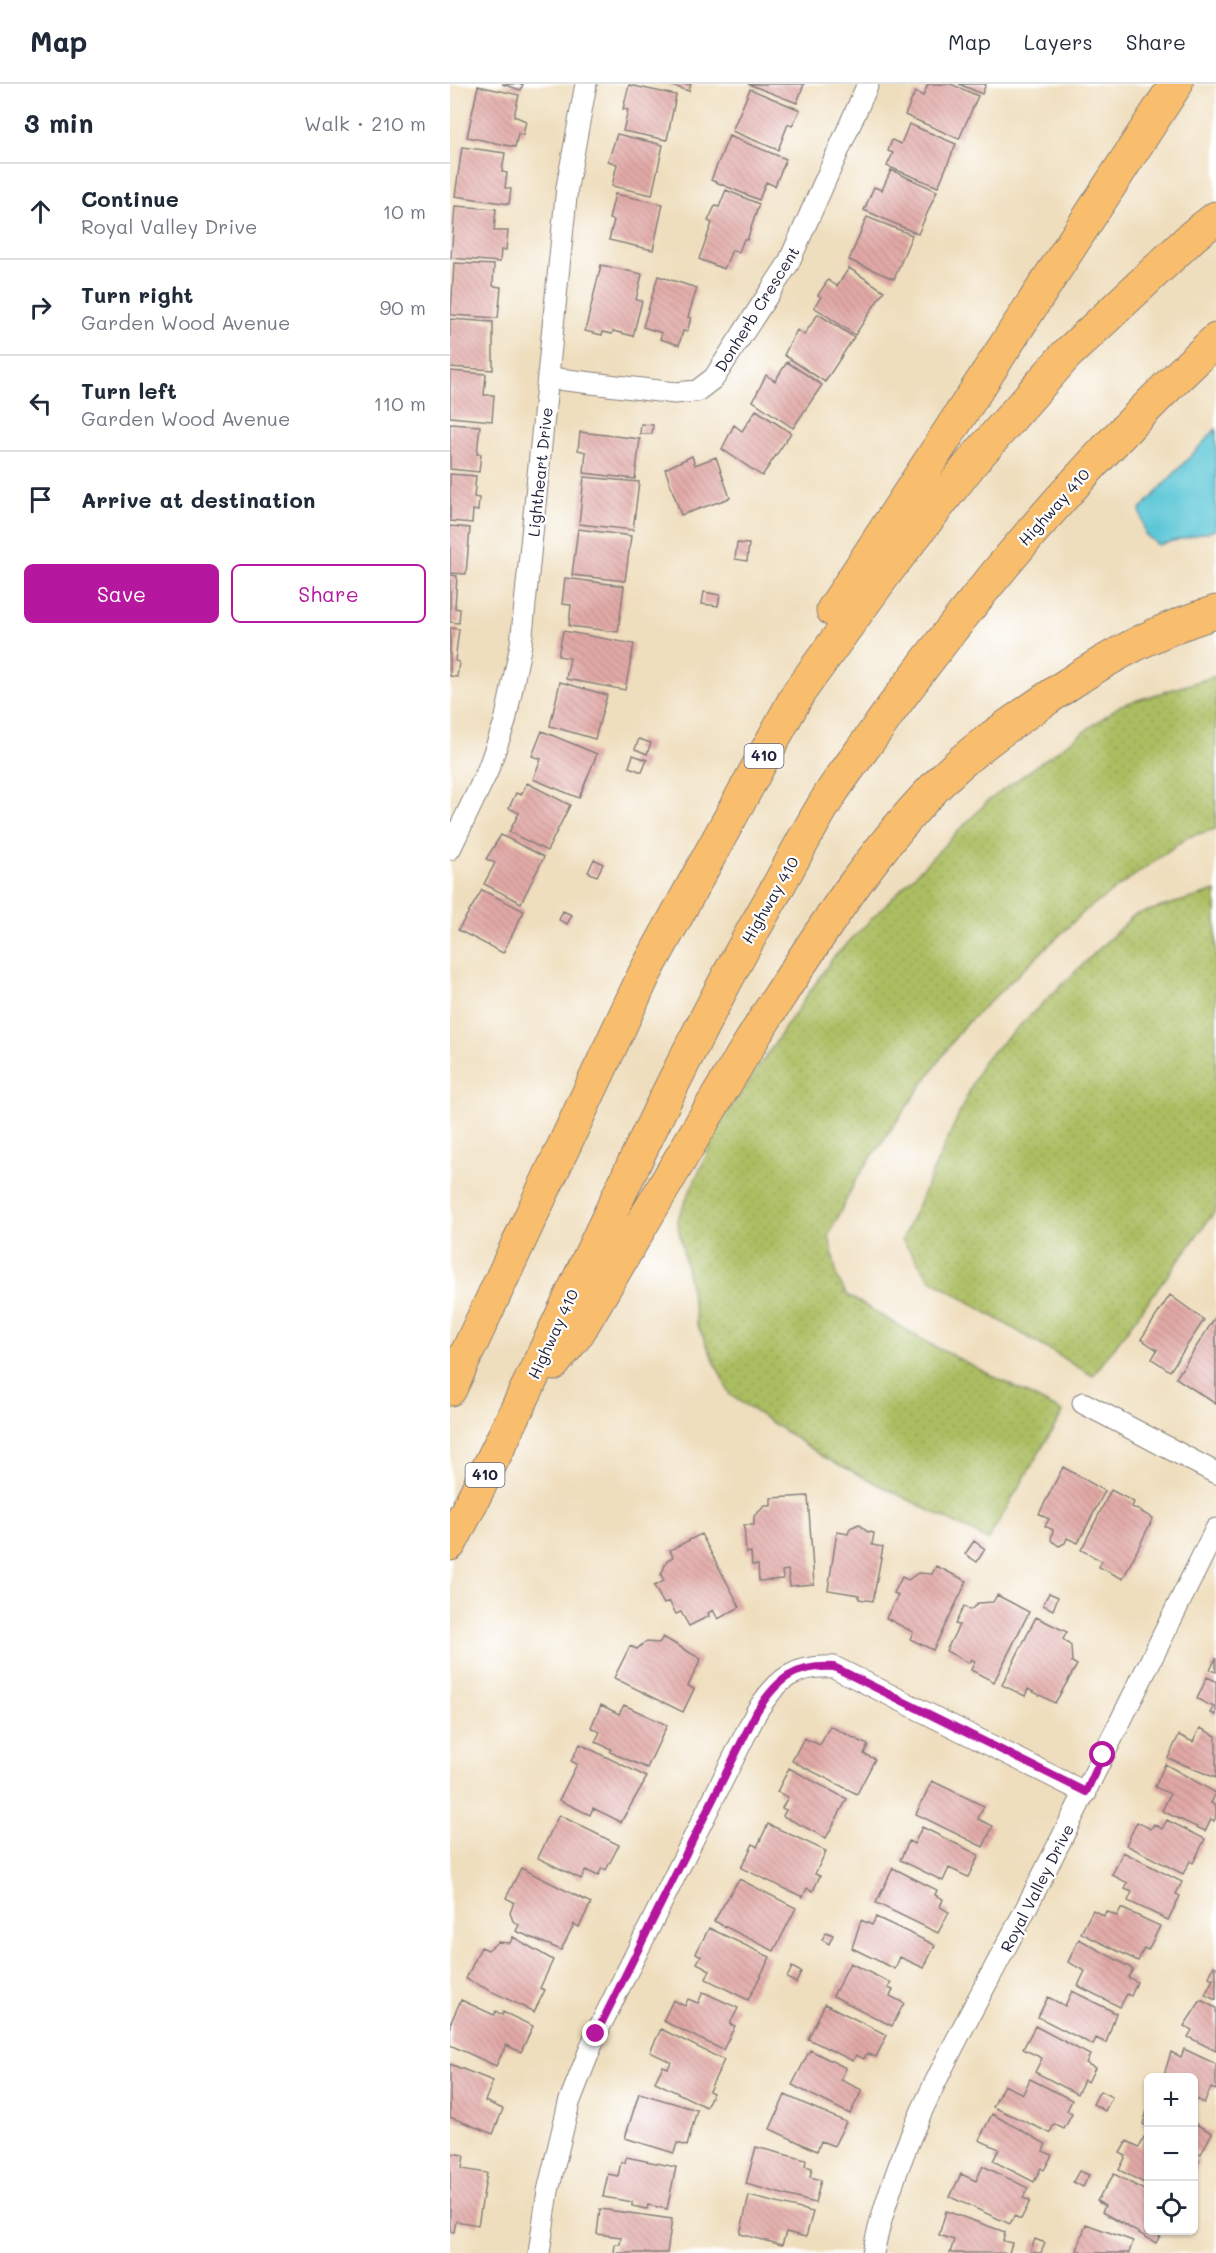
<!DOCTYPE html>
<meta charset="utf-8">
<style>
:root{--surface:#fff;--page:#f6f6f7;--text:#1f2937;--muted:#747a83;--line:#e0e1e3;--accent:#b5179e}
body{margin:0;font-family:Mali,sans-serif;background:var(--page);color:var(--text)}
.controls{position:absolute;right:18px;bottom:18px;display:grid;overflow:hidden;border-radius:9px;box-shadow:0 2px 4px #0004}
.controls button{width:54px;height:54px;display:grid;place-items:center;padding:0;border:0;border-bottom:2px solid var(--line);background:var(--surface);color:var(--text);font:30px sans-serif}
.stop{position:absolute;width:18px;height:18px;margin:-14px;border:4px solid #b5179e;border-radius:50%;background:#fff}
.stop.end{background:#b5179e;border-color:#fff;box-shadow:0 2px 6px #0008}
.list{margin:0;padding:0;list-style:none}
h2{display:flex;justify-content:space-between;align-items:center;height:78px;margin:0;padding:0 24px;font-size:26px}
h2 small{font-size:20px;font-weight:400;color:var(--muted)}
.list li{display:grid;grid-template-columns:39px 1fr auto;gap:18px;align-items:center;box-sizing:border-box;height:96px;padding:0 24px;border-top:2px solid var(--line)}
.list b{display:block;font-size:22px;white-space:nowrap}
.list p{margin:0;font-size:20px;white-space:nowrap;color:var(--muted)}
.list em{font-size:20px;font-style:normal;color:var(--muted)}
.actions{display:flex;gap:12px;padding:18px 24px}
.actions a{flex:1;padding:14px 0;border:2px solid var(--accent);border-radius:9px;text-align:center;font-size:21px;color:var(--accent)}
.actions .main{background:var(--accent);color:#fff}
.icon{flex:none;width:33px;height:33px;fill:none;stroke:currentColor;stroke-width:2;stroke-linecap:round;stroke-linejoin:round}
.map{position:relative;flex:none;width:766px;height:2169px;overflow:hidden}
header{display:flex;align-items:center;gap:36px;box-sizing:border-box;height:84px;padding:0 30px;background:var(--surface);border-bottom:2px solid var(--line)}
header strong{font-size:28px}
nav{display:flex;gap:33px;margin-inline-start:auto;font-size:21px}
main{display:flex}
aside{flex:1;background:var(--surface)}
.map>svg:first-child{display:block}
.grass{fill:url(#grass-dots);stroke:#66704e;stroke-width:1.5}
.water{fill:#5dc7d7;stroke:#407489;stroke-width:1.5}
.building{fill:url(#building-back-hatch)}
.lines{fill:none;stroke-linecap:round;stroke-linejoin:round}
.street-casing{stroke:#88807c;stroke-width:23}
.highway-casing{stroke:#88807c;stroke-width:35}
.street{stroke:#fff;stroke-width:21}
.highway{stroke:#f9be6d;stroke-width:33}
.route{stroke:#b5179e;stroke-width:8}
.labels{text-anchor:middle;stroke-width:4.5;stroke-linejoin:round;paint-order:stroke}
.shield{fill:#fff;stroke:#646476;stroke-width:1.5}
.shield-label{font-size:15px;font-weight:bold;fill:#22223b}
.street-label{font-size:16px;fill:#22223b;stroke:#fff}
</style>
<header>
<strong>Map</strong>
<nav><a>Map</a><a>Layers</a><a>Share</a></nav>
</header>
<main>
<aside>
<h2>3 min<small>Walk · 210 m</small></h2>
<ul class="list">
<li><svg class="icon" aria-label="ahead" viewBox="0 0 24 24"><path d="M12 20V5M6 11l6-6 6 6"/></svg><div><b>Continue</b><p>Royal Valley Drive</p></div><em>10 m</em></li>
<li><svg class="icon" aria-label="right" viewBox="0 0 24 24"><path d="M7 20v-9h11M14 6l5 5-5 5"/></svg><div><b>Turn right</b><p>Garden Wood Avenue</p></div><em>90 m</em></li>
<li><svg class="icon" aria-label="left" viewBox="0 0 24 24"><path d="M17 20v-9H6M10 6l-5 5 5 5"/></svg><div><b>Turn left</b><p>Garden Wood Avenue</p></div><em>110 m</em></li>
<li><svg class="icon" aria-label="arrive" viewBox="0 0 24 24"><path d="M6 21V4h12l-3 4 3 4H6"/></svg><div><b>Arrive at destination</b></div></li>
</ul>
<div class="actions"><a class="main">Save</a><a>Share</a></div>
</aside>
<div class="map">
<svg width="766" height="2169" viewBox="0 0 766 2169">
<defs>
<pattern id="grass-dots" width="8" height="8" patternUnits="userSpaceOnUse" patternTransform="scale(1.5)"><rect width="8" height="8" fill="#abbd61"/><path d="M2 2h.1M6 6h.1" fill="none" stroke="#93a255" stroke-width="1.8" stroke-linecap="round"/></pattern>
<pattern id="building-back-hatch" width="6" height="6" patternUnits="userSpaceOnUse" patternTransform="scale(1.5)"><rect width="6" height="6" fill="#e1a9a6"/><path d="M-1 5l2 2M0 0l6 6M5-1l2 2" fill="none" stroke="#c19190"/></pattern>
</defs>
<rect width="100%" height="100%" fill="#fff"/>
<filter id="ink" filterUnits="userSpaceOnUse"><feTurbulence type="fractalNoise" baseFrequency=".0167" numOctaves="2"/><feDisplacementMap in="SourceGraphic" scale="12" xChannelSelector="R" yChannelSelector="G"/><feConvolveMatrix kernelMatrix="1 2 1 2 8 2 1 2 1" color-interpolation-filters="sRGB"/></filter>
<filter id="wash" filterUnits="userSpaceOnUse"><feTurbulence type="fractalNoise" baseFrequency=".008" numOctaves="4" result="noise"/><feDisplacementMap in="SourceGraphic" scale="24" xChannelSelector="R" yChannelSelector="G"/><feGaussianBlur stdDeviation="1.35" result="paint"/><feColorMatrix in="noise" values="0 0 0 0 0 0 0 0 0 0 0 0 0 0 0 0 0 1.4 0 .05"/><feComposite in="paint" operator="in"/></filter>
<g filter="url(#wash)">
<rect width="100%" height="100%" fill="#efdebd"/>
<path class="grass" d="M766 592V745L738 753 635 827 512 944 407 1094 379 1151 387 1193 397 1211 478 1259 613 1328 538 1456 374 1373 280 1311 247 1240 227 1136 272 1036 382 875 539 716 671 621Z
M766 807V1126L643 1292 480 1195 452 1156 533 977 684 831Z"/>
<path class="water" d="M766 345V446L708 461 695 450 690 426Z"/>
<g id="blocks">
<path class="building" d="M52 0H73L71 6Z
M216 0H241L239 7Z
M298 0H354L347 19Z
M478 0H501L528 12 509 55 455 31 465 8 473 12Z
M509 0H536L532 10Z
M179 1 226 11 217 56 173 47 178 26 173 25Z
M28 2 69 11 64 32 76 37 73 51 68 50 65 63 17 53Z
M300 5 350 26 342 42 338 40 328 66 282 47Z
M459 40 506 60 488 103 437 82 443 69 438 67 442 56 451 60Z
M167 50 213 61 202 111 162 102 167 80 158 77Z
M279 52 336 75 325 102 316 98 309 116 261 96Z
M12 63 55 69 52 88 57 89 55 104 61 105 59 120 5 112Z
M441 86 487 107 468 150 414 126 424 103 432 106Z
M276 106 309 120 297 156 294 155 289 168 282 166 274 185 249 175 262 139 258 137 265 122 269 123Z
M165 110 213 120 203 166 159 156 164 136 159 135Z
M5 122 46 125 44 147H58L56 166H51L50 178 1 174Z
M417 133 462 151 444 195 399 176Z
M4 179 44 181 43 202 51 203 48 234 1 231Z
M151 181 192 190 186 216 192 217 183 252 163 247 162 250 153 248 152 251 135 247Z
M399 184 434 207 405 251 364 223 371 213 368 211 378 196 387 202Z
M208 192 247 204 238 233 241 234 237 248 233 247 229 261 210 255 212 249 193 243Z
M368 230 404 253 375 298 334 271 347 246 354 251Z
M0 235 43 238V286L0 283Z
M337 278 372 301 343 344 303 317 316 291 325 297Z
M0 287 36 290 34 311H44L42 337 0 333Z
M306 326 341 349 312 392 272 365 284 341 292 347Z
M0 340 30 342 27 370H31L29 388 0 385Z
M191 340 203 341 202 350H190Z
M130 348 190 355 185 395 134 389 136 368 128 366Z
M242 372 245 381 266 373 280 414 231 431 215 385Z
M0 390 26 392 24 413 29 414 28 427 23 426 22 439 0 437Z
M134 393 189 398 183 446 129 440Z
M0 442 20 444 16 490 0 489Z
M128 445 181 452 175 497 122 491Z
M287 459 299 460 297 477 285 475Z
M0 491 7 492 5 524 10 525 9 539 0 538Z
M115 494 174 502 168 548 119 542 121 521 112 520Z
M254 508 270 511 268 522 252 520Z
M0 544 9 545 5 577 9 578 7 593 0 592Z
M113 547 184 560 175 606 116 595 120 574 108 572Z
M110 598 157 611 145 655 100 642Z
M92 647 147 670 129 714 83 695 91 675 82 672Z
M189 655 201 659 197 670 185 665Z
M183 671 197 676 192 688 179 683Z
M77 699 120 721 97 767 59 748 69 729 59 724 66 709 71 711Z
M51 751 94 773 71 819 34 800 45 779 36 775Z
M144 775 153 780 147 792 138 788Z
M32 806 74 827 53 869 8 846Z
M113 827 122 831 117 840 109 836Z
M720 1211 754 1236 720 1287 702 1275 707 1266 691 1255Z
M766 1232V1320L726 1294Z
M613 1383 655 1407 628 1459 617 1454 615 1459 609 1462 601 1456 603 1446 595 1442 599 1435 589 1430Z
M661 1406 684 1418 682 1423 703 1434 673 1495 649 1483 652 1477 631 1466Z
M358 1412 364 1500 340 1502 338 1486 332 1487 333 1495 309 1497 308 1481H302L301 1468 296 1469 294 1441H304V1432L315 1422H321V1414Z
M409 1440 416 1447 424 1449 422 1461 433 1463 423 1517 409 1515V1511L378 1506 387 1448 398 1450 400 1444Z
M251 1450 290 1523 268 1535 263 1526 258 1529 259 1532 239 1542 231 1528 226 1530 219 1517 214 1520 204 1502 214 1497 211 1491 217 1476 223 1473 220 1466Z
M524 1457 535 1465 527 1478 515 1470Z
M486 1482 517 1497 483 1566 460 1555 463 1548 436 1534 448 1511 444 1509 452 1493 458 1496 468 1489 482 1490Z
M599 1509 608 1513 603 1526 593 1521Z
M547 1511 579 1528 544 1598 521 1586 525 1577 521 1575 519 1579 496 1567 509 1541 505 1540 514 1522 520 1526 529 1519 543 1518Z
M586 1533 617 1548 613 1555 621 1562 622 1578 627 1581 605 1619 578 1605 575 1612 552 1601Z
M213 1553 251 1575 238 1602 244 1605 233 1628 164 1594 180 1562 187 1565 195 1558 209 1559Z
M766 1574V1588L760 1586Z
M757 1593 766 1597V1631L761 1629 764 1623 747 1615Z
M151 1621 169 1630 174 1621 217 1641 197 1684 160 1668 161 1665 145 1658 150 1648 141 1643Z
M380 1642 418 1661 414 1670 425 1675 407 1710 342 1677 354 1654 370 1661Z
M750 1644 766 1652V1694L718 1674 729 1651 743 1658Z
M130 1660 197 1693 171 1738 143 1724 140 1731 109 1716 127 1680 121 1677Z
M715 1680 766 1709 761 1719 766 1721V1732L764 1737 761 1735 755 1747 712 1727 720 1710 705 1703Z
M339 1684 397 1715 376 1754 333 1732 336 1726 332 1724 338 1713 327 1708Z
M482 1697 534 1722 528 1735 543 1742 533 1763 466 1730Z
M109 1731 169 1761 156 1786 152 1784 148 1792 136 1786 131 1795 88 1774Z
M717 1736 755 1755 743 1779 740 1777 733 1790 676 1761 687 1738 701 1745 704 1740 712 1745Z
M318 1740 376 1767 365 1790 370 1792 363 1807 357 1804 353 1813 291 1784 303 1760 307 1763Z
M472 1743 529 1771 518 1793 499 1784 493 1797 450 1776 459 1757 464 1760Z
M673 1768 732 1798 726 1810 730 1812 718 1836 678 1817 682 1808 675 1805 678 1799 662 1791Z
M71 1784 141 1819 129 1843 124 1840 111 1866 66 1847 69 1841 63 1837 60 1829 64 1818 56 1814Z
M443 1784 487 1806 485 1811 493 1815 490 1823 499 1828 488 1849 426 1819Z
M289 1795 346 1824 324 1867 264 1837Z
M671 1824 710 1842 698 1866 694 1864 688 1877 631 1849 643 1826 654 1832 656 1827 667 1832Z
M426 1833 485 1861 474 1884 450 1873 445 1885 402 1864 411 1836 422 1841Z
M259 1844 320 1873 298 1916 256 1895 260 1886 247 1879 251 1872 246 1869Z
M376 1848 383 1851 379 1860 372 1856Z
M63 1853 103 1876 90 1904 95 1906 84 1928 16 1895 31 1863 38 1866 48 1858 60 1859Z
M629 1855 683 1885 678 1893 687 1898 681 1912 677 1910 670 1923 628 1902 635 1887 618 1878Z
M400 1879 441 1899 438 1904 443 1906 440 1912 454 1919 442 1942 383 1912Z
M764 1882 766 1883V1916L755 1911 763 1895 759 1893Z
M342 1883 351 1888 346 1899 337 1894Z
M622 1907 666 1929 656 1959 646 1954 643 1961 588 1933 598 1913 615 1922Z
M253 1908 288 1924 280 1940 285 1942 273 1966 213 1937 223 1916 235 1922 238 1915 248 1919Z
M11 1916 44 1931 46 1927 52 1931 53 1928 83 1942 71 1968 56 1961 46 1982 0 1961V1940Z
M751 1916 766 1924V1967L738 1953 742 1946 734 1942Z
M375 1920 437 1951 426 1973 417 1969 414 1975 406 1971 403 1977 358 1955Z
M585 1942 640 1971 636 1979 645 1984 638 1998 634 1996 627 2010 585 1988 592 1974 573 1965Z
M211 1945 274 1976 259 2007 263 2009 256 2023 205 1998 213 1982 218 1984 221 1978 200 1968Z
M734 1965 766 1980V2006L761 2004 754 2019 744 2014V1994H713L721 1968 731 1973Z
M360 1966 396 1984 391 1996 412 2006 400 2030 342 2001Z
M0 1980 43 1997 35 2017 53 2025 43 2050 0 2033Z
M580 1995 622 2016 617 2027 622 2030 614 2045 604 2040 600 2049 543 2023 554 2001 573 2010Z
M650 2007 662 2013 655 2027 643 2020Z
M189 2009 247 2026 237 2062 227 2059 224 2069 175 2054Z
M335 2011 396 2038 384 2062 371 2057 367 2067 320 2045Z
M698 2024V2043L693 2040Z
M542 2030 596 2060 593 2067 602 2071 594 2086 591 2084 584 2098 543 2077 549 2065 529 2056Z
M744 2039 762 2049 751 2070 744 2066Z
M694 2053 698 2055V2101L669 2086 676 2072 670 2069 677 2057 689 2063Z
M306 2063 356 2076 355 2082 362 2084 360 2093 371 2096 365 2119 296 2100Z
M0 2069 14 2071 12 2085 37 2089 28 2141 6 2137 4 2148H0Z
M176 2073 226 2083 217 2125 198 2121 197 2125 182 2122V2118L153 2113 158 2090 168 2092 171 2078 175 2079Z
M744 2074 749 2077 744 2089Z
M533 2082 578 2104 573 2114 580 2117 571 2135 564 2132 560 2140 500 2113 511 2090 526 2097Z
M629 2087 639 2091 633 2103 623 2098Z
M664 2090 698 2108V2146H713L706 2159 652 2128 655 2122 647 2117Z
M299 2112 363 2128 356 2153 336 2148 332 2161 290 2150Z
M150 2125 222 2135 217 2169H164L165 2160H170L171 2153 147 2150Z
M496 2127 555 2148 553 2157 562 2159 559 2169H500L504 2156 489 2151Z
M636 2140 683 2157 679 2169H635L627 2166Z
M585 2155 595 2159 591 2169 580 2168Z"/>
</g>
</g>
<g filter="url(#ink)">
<use href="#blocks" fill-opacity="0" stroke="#88807c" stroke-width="1.5"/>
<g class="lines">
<g class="street-casing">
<path id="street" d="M100 294 225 309 247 307 264 294 338 180 418 0
M0 765 37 688 55 638 71 560 117 103 136 0
M633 1319 766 1389
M89 2169 98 2107 119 2019 146 1950 307 1627C328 1594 345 1581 384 1583L636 1709
M423 2169C449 2048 517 1939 573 1830 639 1702 702 1573 766 1445"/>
</g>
<g class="highway-casing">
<path id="highway" d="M383 526 726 0
M103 1280 127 1250C192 1141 255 1030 323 922 375 841 427 760 496 692 530 659 572 632 611 605 658 573 711 544 766 528
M0 1305 194 891 349 608 436 488 522 378 616 271 744 151 766 134
M0 1460C111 1246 202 1022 322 813 342 778 361 740 383 706 402 678 423 652 442 624 539 491 646 368 766 256"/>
</g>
<use href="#street" class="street"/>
<use href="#highway" class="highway"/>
</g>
</g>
<g class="lines" filter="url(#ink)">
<path class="route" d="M146 1950 307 1627C328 1594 345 1581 384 1583L636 1708 653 1671"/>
</g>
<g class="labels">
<g class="shield">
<rect x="294.5" y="660" width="39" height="24" rx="4.5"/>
<rect x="15.5" y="1379" width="39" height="24" rx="4.5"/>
</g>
<g class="shield-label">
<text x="314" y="677">410</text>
<text x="35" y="1396">410</text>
</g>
<g class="street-label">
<text transform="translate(307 225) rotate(-58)" y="6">Donherb Crescent</text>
<text transform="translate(90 388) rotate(-84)" y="6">Lightheart Drive</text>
<text transform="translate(604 423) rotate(-48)" y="6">Highway 410</text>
<text transform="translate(320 816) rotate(-60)" y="6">Highway 410</text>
<text transform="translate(103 1250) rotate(-65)" y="6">Highway 410</text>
<text transform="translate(587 1804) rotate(-63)" y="6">Royal Valley Drive</text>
</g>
</g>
</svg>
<div class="controls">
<button>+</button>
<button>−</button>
<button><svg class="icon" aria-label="locate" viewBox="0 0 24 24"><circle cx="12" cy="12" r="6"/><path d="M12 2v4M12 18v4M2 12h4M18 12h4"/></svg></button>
</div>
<div class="stop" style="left:653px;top:1671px"></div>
<div class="stop end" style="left:146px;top:1950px"></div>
</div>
</main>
